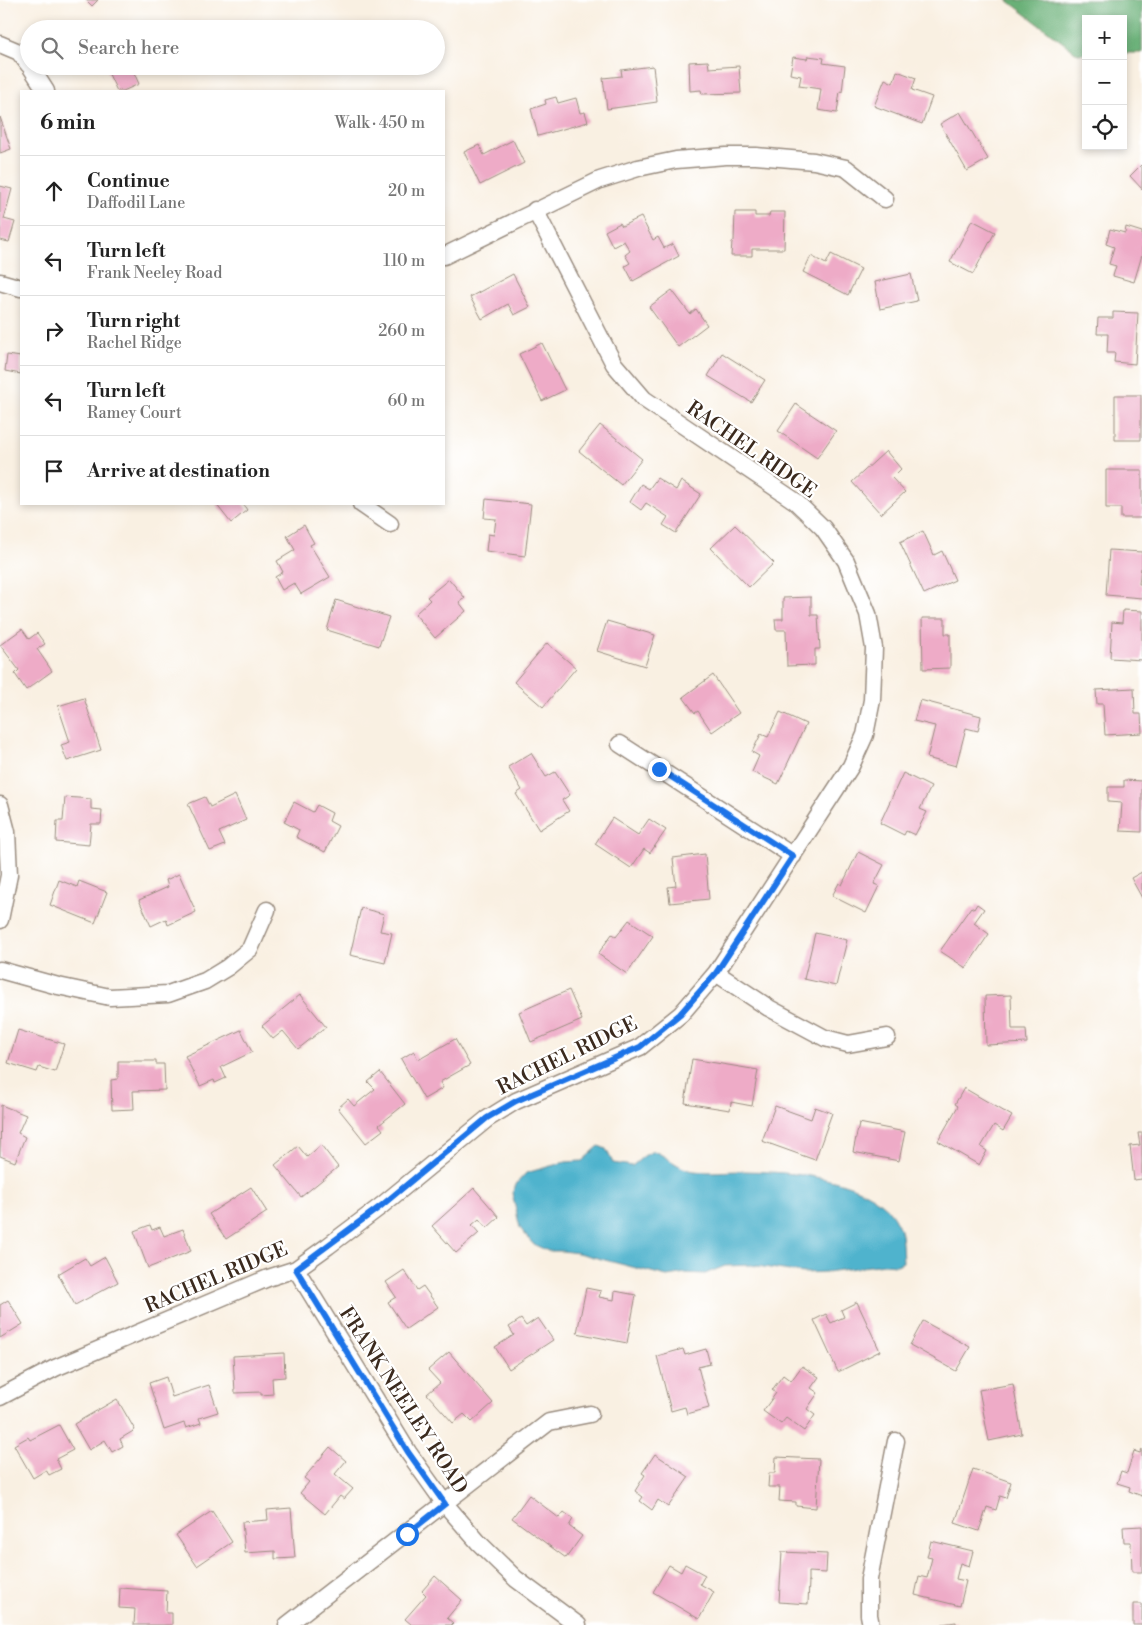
<!DOCTYPE html>
<meta charset="utf-8">
<style>
:root{--surface:#fff;--page:#f6f6f6;--text:#222;--muted:#767676;--line:#e0e0e0}
body{margin:0;font-family:"Libre Bodoni",serif;background:var(--page);color:var(--text)}
.controls{position:absolute;right:15px;top:15px;display:grid;overflow:hidden;border-radius:0px;box-shadow:0 2px 8px #0003}
.controls button{width:45px;height:45px;display:grid;place-items:center;padding:0;border:0;border-bottom:1px solid var(--line);background:var(--surface);color:var(--text);font:25px sans-serif}
.stop{position:absolute;width:15px;height:15px;margin:-11px;border:4px solid #1a73e8;border-radius:50%;background:#fff}
.stop.end{background:#1a73e8;border-color:#fff;box-shadow:0 1px 5px #0008}
.list{margin:0;padding:0;list-style:none}
h2{display:flex;justify-content:space-between;align-items:center;height:65px;margin:0;padding:0 20px;font-size:21px}
h2 small{font-size:16px;font-weight:400;color:var(--muted)}
.list li{display:grid;grid-template-columns:32px 1fr auto;gap:15px;align-items:center;box-sizing:border-box;height:70px;padding:0 20px;border-top:1px solid var(--line)}
.list b{display:block;font-size:19px;white-space:nowrap}
.list p{margin:0;font-size:16px;white-space:nowrap;color:var(--muted)}
.list em{font-size:16px;font-style:normal;color:var(--muted)}
.icon{flex:none;width:28px;height:28px;fill:none;stroke:currentColor;stroke-width:2;stroke-linecap:round;stroke-linejoin:round}
.map{position:relative;flex:none;width:1142px;height:1625px;overflow:hidden}
.search{position:absolute;background:var(--surface);box-shadow:0 2px 8px #0003;left:20px;top:20px;width:425px;height:55px;display:flex;align-items:center;gap:12px;box-sizing:border-box;padding:0 18px;border-radius:28px;color:var(--muted);font-size:19px}
.panel{position:absolute;background:var(--surface);box-shadow:0 2px 8px #0003;left:20px;top:90px;width:425px;height:415px;border-radius:0px}
.map>svg:first-child{display:block}
.forest{fill:#69b077;stroke:#526d4a}
.water{fill:#4fb3cd;stroke:#456e76}
.building{fill:#eeabc7}
.lines{fill:none;stroke-linecap:round;stroke-linejoin:round}
.street-casing{stroke:#9a8d80;stroke-width:19}
.street{stroke:#fff;stroke-width:16}
.route{stroke:#1a73e8;stroke-width:6}
.labels{text-anchor:middle;stroke-width:4.5;stroke-linejoin:round;paint-order:stroke}
.street-label{font-size:20px;fill:#3b2a1e;stroke:#fff}
</style>
<div class="map">
<svg width="1142" height="1625" viewBox="0 0 1142 1625">
<rect width="100%" height="100%" fill="#fff"/>
<filter id="ink" filterUnits="userSpaceOnUse"><feTurbulence type="fractalNoise" baseFrequency=".02" numOctaves="2"/><feDisplacementMap in="SourceGraphic" scale="10" xChannelSelector="R" yChannelSelector="G"/><feConvolveMatrix kernelMatrix="1 2 1 2 8 2 1 2 1" color-interpolation-filters="sRGB"/></filter>
<filter id="wash" filterUnits="userSpaceOnUse"><feTurbulence type="fractalNoise" baseFrequency=".0096" numOctaves="4" result="noise"/><feDisplacementMap in="SourceGraphic" scale="20" xChannelSelector="R" yChannelSelector="G"/><feGaussianBlur stdDeviation="1.12" result="paint"/><feColorMatrix in="noise" values="0 0 0 0 0 0 0 0 0 0 0 0 0 0 0 0 0 1.4 0 .05"/><feComposite in="paint" operator="in"/></filter>
<g filter="url(#wash)">
<rect width="100%" height="100%" fill="#f9f0e2"/>
<path class="forest" d="M1007 0H1142V53H1123V19H1086V53L1078 54Z"/>
<path class="water" d="M599 1146 606 1149 613 1163 632 1166 644 1156 653 1151C668 1156 678 1169 694 1171 710 1173 727 1171 743 1171 789 1172 877 1176 898 1225 903 1235 902 1251 903 1262L897 1265 884 1264 826 1272 803 1273 751 1265 725 1266 705 1274 686 1273 667 1276 578 1253 562 1251H548L533 1244 520 1228 512 1193 517 1183 526 1173 565 1162 582 1161Z"/>
<g id="blocks">
<path class="building" d="M86 0H98L92 6Z
M808 56 824 58 823 63 845 66 842 92 840 91 837 113 818 110 821 89 799 86 801 76 790 74 793 57 807 59Z
M708 61 709 68 739 66 741 93 702 94 701 90 690 91 689 62Z
M105 66H131L139 84 123 91H117Z
M653 66 657 102 607 109 603 78 622 76 621 70Z
M897 71 916 78 912 90 932 97 922 124 874 106 885 79 893 83Z
M556 97 558 103 576 98 580 113 585 112 588 122 538 136 531 109 546 104 545 100Z
M960 112 988 159 967 171 940 124Z
M0 117 11 149 0 153Z
M513 140 524 163 480 185 464 152 479 145 484 155Z
M1141 165 1142 167V189L1130 176Z
M0 186 12 189 4 219 15 222 9 242 0 240Z
M735 212H755V216H769L770 212H785L784 249H752V256H731L732 242 734 241Z
M641 217 653 240 658 237 664 248 673 244 679 256 633 281 625 266 630 263 625 255 630 251 624 241 613 247 605 231 620 223 622 226Z
M972 220 995 232 973 274 950 262Z
M1126 227 1142 232V255L1134 282 1113 276 1116 266 1109 264 1114 247 1106 244 1110 229 1125 233Z
M831 254 861 269 848 295 803 272 811 256 826 264Z
M513 274 530 307 514 315 508 304 482 319 470 297Z
M911 274 917 301 880 309 875 282Z
M672 290 690 314 696 309 707 325 678 347 649 307Z
M1113 312 1138 313 1135 364 1114 362 1115 353H1107L1108 334H1097L1098 318H1113Z
M542 343 565 390 542 401 519 354Z
M722 353 765 380 751 402 708 376Z
M7 355 21 357V374L5 371Z
M1115 395H1141V440H1115Z
M796 404 836 431 817 458 778 431Z
M600 425 642 459 621 485 579 451Z
M886 451 901 469 892 478 905 492 881 514 852 482Z
M1106 470H1142V518H1121V508H1106Z
M657 478 676 490 681 481 701 494 676 533 663 525 668 517 646 503 641 510 630 502 641 484 649 489Z
M486 499 531 504 525 556 486 551 488 534 494 535 496 519 484 518Z
M216 504H243L247 510 231 523Z
M304 525 314 543 310 545 330 577 301 594 294 583 282 590 275 577 283 572 277 561 295 550 287 536Z
M735 525 774 563 749 587 711 548Z
M923 531 934 555 942 551 955 580 924 594 900 542Z
M1109 550 1142 552V569L1141 568 1139 584H1142V598L1106 595Z
M449 579 465 598 459 602 466 611 435 638 415 614 430 600 427 597Z
M811 597V615H818L820 649H815V665L787 666 786 630H776L775 619H783V598Z
M336 600 389 617 379 646 327 630Z
M1123 610 1142 611V660L1110 658 1112 622 1122 623Z
M922 618H945V634H950V668L923 669Z
M607 621 655 635 645 666 597 651Z
M22 629 29 639 37 633 45 644 37 649 52 671 26 690 15 674 19 670 0 645Z
M547 643 576 668 543 707 514 682Z
M713 675 739 713 712 732 698 711 695 713 683 697Z
M1134 688 1135 714H1141L1142 733 1105 735 1103 704H1097L1096 690Z
M84 698 101 750 67 761 61 745 70 742 58 706Z
M920 700 981 716 978 731 966 728 956 766 927 758 935 726 914 721Z
M780 712 806 724 778 784 752 772 759 756 752 752 761 734 768 737Z
M531 753 546 777 555 772 570 795 562 800 569 811 539 830 516 794 522 790 508 767Z
M903 773 931 787 920 809 927 812 915 835 906 831 904 835 880 823Z
M1124 780 1142 781V832L1120 831 1122 803 1108 802V787H1124Z
M235 795 246 820 219 832 225 845 210 851 188 804 205 797 210 807Z
M65 797 91 799V809L102 810 101 824H91L89 845 56 842 57 821H63Z
M294 802 313 812 317 805 332 813 329 821 338 826 325 852 296 837 299 830 284 822Z
M612 818 638 835 649 819 666 830 650 853 644 849 631 868 595 844Z
M858 852 884 865 874 884 879 886 866 913 832 896 839 883 842 885Z
M705 854 709 899 670 903 668 887 676 886 673 858Z
M1142 872V898L1131 878Z
M179 874 196 912 168 925 166 919 151 926 139 900 168 887 166 880Z
M59 880 77 887 79 881 107 892 95 923 50 905Z
M977 904 984 909 974 923 989 934 966 968 940 951 971 907 974 909Z
M361 908 384 914 380 931 392 933 385 963 350 955Z
M629 920 653 936 627 974 598 954 612 934 616 937Z
M815 933 847 940 836 986 804 979Z
M569 990 582 1020 531 1042 519 1012Z
M300 995 326 1027 298 1049 283 1031 273 1039 262 1026Z
M1011 995 1012 1029H1026L1027 1043 986 1045 985 996Z
M18 1030 64 1044 55 1072 39 1067 37 1072 8 1063Z
M241 1030 252 1052 221 1067 226 1078 215 1083 214 1080 200 1086 185 1056Z
M455 1039 470 1065 440 1082 443 1088 424 1099 401 1059 414 1051 418 1060Z
M692 1059 758 1070 752 1106 731 1102 730 1110 685 1103Z
M118 1061H156V1064H164L165 1090 133 1091 134 1109 112 1110 111 1080 118 1079Z
M380 1072 405 1104 379 1125 383 1130 366 1143 338 1108 348 1099 354 1106 375 1089 368 1082Z
M964 1088 1012 1116 1003 1131 994 1125 981 1147 987 1151 979 1165 938 1141 958 1106 955 1104Z
M1 1105 26 1115 18 1133 25 1137 15 1162 0 1156Z
M775 1106 811 1119 815 1107 832 1113 815 1160 762 1141Z
M859 1123 905 1132 899 1161 853 1152Z
M1138 1133H1142V1179L1134 1180 1130 1146 1140 1145Z
M321 1145 338 1167 301 1197 275 1165 298 1146 307 1157Z
M251 1187 267 1212 226 1239 209 1214Z
M474 1188 499 1217 487 1228 479 1219 472 1225 479 1233 456 1253 432 1226Z
M150 1225 152 1230 160 1227 164 1236 183 1229 191 1251 148 1268 134 1231Z
M105 1257 118 1282 75 1305 58 1274 85 1258 90 1266Z
M404 1270 417 1290 423 1286 438 1307 406 1329 388 1302 396 1297 386 1282Z
M586 1288 601 1291 599 1297 614 1300 615 1291 636 1295 627 1343 577 1333Z
M8 1300 23 1324 0 1338V1305Z
M857 1302 880 1351 838 1372 814 1320 826 1314 831 1323 844 1317 841 1310Z
M538 1318 553 1340 509 1369 495 1347 514 1335 509 1327 521 1319 526 1326Z
M923 1321 970 1347 956 1371 910 1345Z
M683 1349 685 1355 706 1349 710 1364 698 1367 709 1408 687 1414 685 1407 671 1411 657 1356Z
M449 1352 493 1403 472 1422 464 1414 453 1423 427 1394 440 1383 428 1370Z
M284 1353 285 1377 272 1378 273 1394 261 1395V1392L235 1393 233 1356Z
M802 1366 819 1377 811 1388 818 1393 807 1409 815 1415 804 1431 786 1418 781 1424 763 1411 776 1393 772 1390 783 1375 791 1381Z
M166 1377 172 1397 209 1385 218 1412 199 1418 201 1423 186 1428 184 1423 164 1430 149 1383Z
M1013 1384 1022 1434 989 1441 979 1390Z
M117 1399 135 1430 120 1439 123 1446 112 1452 105 1440 89 1450 74 1424Z
M59 1425 73 1450 56 1459 61 1469 49 1475 46 1470 33 1478 14 1445 28 1437 30 1440Z
M330 1447 346 1461 335 1474 353 1489 344 1499 340 1496 325 1514 300 1493 309 1482 304 1478Z
M1142 1449V1496L1129 1491 1130 1487 1117 1483 1121 1471 1127 1473 1134 1451 1140 1453Z
M655 1454 689 1477 668 1507 658 1500 652 1510 640 1501 643 1497 635 1491 645 1475 642 1473Z
M776 1457 819 1459 816 1508 796 1506V1502L779 1501 780 1487H768L769 1473H775Z
M973 1469 1011 1482 1006 1498 1000 1496 996 1510 987 1507 979 1531 955 1523Z
M529 1495 559 1518 564 1512 573 1519 569 1526 582 1536 566 1558 512 1518Z
M291 1508 295 1558 275 1559V1551L245 1553 242 1522 268 1520 267 1510Z
M212 1511 232 1542 197 1566 176 1535Z
M1142 1526V1572H1132L1131 1542H1124L1123 1527Z
M931 1541 973 1551 969 1566 960 1563 956 1579 966 1581 960 1606 915 1595 919 1576 927 1578 932 1558 927 1557Z
M782 1552 827 1554 826 1573 808 1572V1581H809L808 1604 779 1602Z
M685 1564 705 1575 700 1584 714 1592 699 1619 653 1592 669 1565 681 1572Z
M435 1576 462 1600 447 1618 453 1623 451 1625H412L405 1619 426 1595 422 1591Z
M120 1588 167 1591 166 1613H172V1625H134L135 1609 119 1608Z
M1133 1604H1142V1625H1133Z
M956 1622V1625H942V1624Z"/>
</g>
</g>
<g filter="url(#ink)">
<use href="#blocks" fill-opacity="0" stroke="#9a8d80" stroke-width="1"/>
<g class="lines">
<g class="street-casing">
<path id="street" d="M0 44 19 52 29 65
M30 66 46 91
M444 256 600 180 638 168 676 160 726 156H756L814 161 846 168 885 199
M0 282 21 288
M361 504 390 524
M620 744 793 856
M0 805 7 832 9 875 0 920
M0 970 58 986 110 997 168 994 205 981 228 967 250 949 267 910
M716 973 769 1008 825 1038 848 1044 887 1037
M296 1269 408 1452 445 1504 479 1543 516 1579 578 1625
M0 1397 55 1368 268 1278 296 1269 328 1246 381 1206 487 1119 516 1101 640 1047 681 1014 716 973 851 766 865 735 872 700 874 648 868 614 846 561 823 528 795 501 644 399 614 364 535 210
M287 1625 549 1422 590 1414
M871 1625 869 1615V1579L896 1441"/>
</g>
<use href="#street" class="street"/>
</g>
</g>
<g class="lines" filter="url(#ink)">
<path class="route" d="M407 1534 445 1504 408 1452 296 1269 381 1206 487 1118 516 1101 640 1047 680 1014 716 973 793 856 659 769"/>
</g>
<g class="labels">
<g class="street-label">
<text transform="translate(752 449) rotate(35)" y="7">RACHEL RIDGE</text>
<text transform="translate(567 1055) rotate(-26)" y="7">RACHEL RIDGE</text>
<text transform="translate(216 1277) rotate(-23)" y="7">RACHEL RIDGE</text>
<text transform="translate(404 1400) rotate(57)" y="7">FRANK NEELEY ROAD</text>
</g>
</g>
</svg>
<div class="controls">
<button>+</button>
<button>−</button>
<button><svg class="icon" aria-label="locate" viewBox="0 0 24 24"><circle cx="12" cy="12" r="6"/><path d="M12 2v4M12 18v4M2 12h4M18 12h4"/></svg></button>
</div>
<div class="stop" style="left:407px;top:1534px"></div>
<div class="stop end" style="left:659px;top:769px"></div>
<div class="search"><svg class="icon" aria-label="search" viewBox="0 0 24 24"><circle cx="10" cy="10" r="6"/><path d="M15 15l6 6"/></svg>Search here</div>
<section class="panel">
<h2>6 min<small>Walk · 450 m</small></h2>
<ul class="list">
<li><svg class="icon" aria-label="ahead" viewBox="0 0 24 24"><path d="M12 20V5M6 11l6-6 6 6"/></svg><div><b>Continue</b><p>Daffodil Lane</p></div><em>20 m</em></li>
<li><svg class="icon" aria-label="left" viewBox="0 0 24 24"><path d="M17 20v-9H6M10 6l-5 5 5 5"/></svg><div><b>Turn left</b><p>Frank Neeley Road</p></div><em>110 m</em></li>
<li><svg class="icon" aria-label="right" viewBox="0 0 24 24"><path d="M7 20v-9h11M14 6l5 5-5 5"/></svg><div><b>Turn right</b><p>Rachel Ridge</p></div><em>260 m</em></li>
<li><svg class="icon" aria-label="left" viewBox="0 0 24 24"><path d="M17 20v-9H6M10 6l-5 5 5 5"/></svg><div><b>Turn left</b><p>Ramey Court</p></div><em>60 m</em></li>
<li><svg class="icon" aria-label="arrive" viewBox="0 0 24 24"><path d="M6 21V4h12l-3 4 3 4H6"/></svg><div><b>Arrive at destination</b></div></li>
</ul>
</section>
</div>
